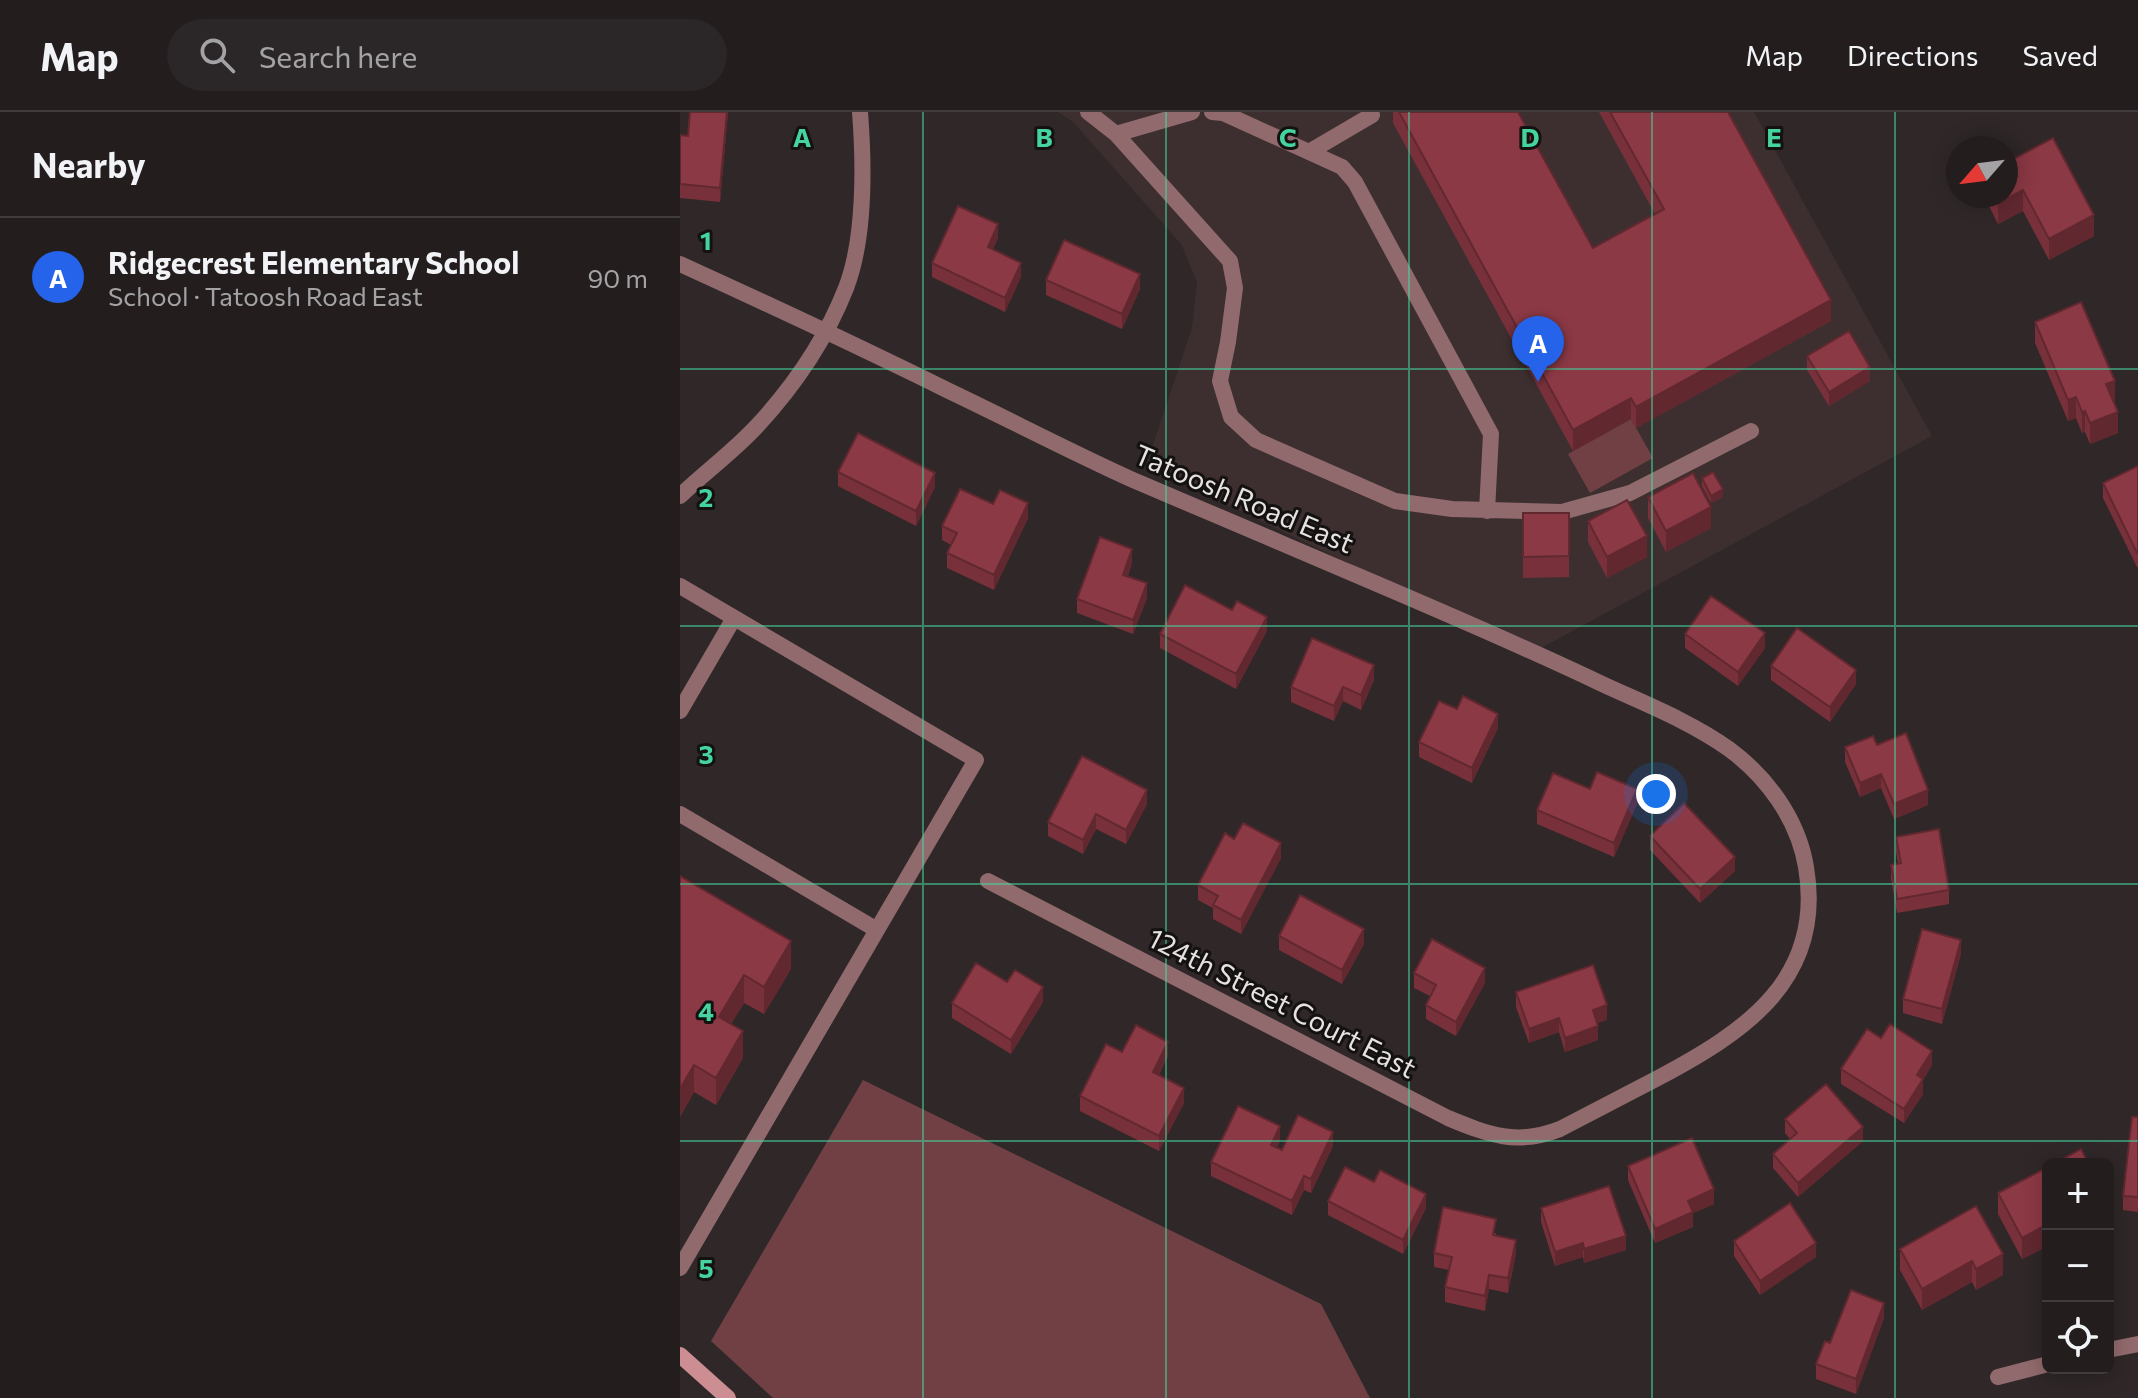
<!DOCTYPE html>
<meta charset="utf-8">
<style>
:root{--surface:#231d1e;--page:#2b2627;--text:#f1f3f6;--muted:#a3a2a4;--line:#403b3c;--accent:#2563eb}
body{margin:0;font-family:Commissioner,sans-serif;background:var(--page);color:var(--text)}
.controls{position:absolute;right:24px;bottom:24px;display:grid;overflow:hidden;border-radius:12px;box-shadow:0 4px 20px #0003}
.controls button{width:72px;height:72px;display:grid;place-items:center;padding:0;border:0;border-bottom:2px solid var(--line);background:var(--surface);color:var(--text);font:40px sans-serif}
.compass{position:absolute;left:1266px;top:24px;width:72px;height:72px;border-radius:50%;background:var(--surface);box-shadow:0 4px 20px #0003;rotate:242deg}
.you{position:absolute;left:976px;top:682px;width:28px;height:28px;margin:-20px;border:6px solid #fff;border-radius:50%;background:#1a73e8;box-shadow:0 0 0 12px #1a73e833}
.badge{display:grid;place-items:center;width:52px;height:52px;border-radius:50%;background:var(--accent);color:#fff;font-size:26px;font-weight:700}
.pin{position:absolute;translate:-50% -66px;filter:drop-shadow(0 2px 4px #0008)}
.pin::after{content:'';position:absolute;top:42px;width:28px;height:24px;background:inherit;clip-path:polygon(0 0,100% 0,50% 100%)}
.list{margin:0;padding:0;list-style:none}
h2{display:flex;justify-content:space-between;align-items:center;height:104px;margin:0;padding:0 32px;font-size:34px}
h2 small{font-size:26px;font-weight:400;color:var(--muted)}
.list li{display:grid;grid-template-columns:52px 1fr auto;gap:24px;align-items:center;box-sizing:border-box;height:120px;padding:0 32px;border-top:2px solid var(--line)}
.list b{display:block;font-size:30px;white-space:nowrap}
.list p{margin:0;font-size:26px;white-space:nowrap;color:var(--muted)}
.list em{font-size:26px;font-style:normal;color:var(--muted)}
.icon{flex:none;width:44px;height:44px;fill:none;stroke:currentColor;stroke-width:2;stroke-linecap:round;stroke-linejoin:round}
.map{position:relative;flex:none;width:1458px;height:1286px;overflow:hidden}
header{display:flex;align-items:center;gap:48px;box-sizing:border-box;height:112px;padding:0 40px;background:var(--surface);border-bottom:2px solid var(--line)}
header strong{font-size:38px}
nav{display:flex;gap:44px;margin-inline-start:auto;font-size:28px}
.search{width:560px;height:72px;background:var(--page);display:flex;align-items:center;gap:20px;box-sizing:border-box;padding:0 28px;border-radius:44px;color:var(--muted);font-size:30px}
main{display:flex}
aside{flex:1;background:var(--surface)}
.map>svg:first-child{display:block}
.built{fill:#3d2f2f}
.green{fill:#714045}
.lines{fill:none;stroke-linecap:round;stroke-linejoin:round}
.service{stroke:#916a6d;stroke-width:16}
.minor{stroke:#916a6d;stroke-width:16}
.secondary{stroke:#cd8e93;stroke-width:16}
.wall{fill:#78313a}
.shaded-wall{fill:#612830}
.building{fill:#8b3944;stroke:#612830;stroke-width:2}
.grid{fill:none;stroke:#45d49f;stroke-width:2;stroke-opacity:0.55}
.labels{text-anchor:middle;stroke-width:6;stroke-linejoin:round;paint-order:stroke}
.street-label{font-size:28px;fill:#e7e2e2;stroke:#141111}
.grid-label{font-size:26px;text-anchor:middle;font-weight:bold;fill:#45d49f;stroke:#141111;stroke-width:6;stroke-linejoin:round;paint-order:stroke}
</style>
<header>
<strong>Map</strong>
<div class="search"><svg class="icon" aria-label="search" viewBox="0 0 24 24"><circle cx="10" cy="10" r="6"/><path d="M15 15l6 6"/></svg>Search here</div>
<nav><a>Map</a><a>Directions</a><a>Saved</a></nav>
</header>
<main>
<aside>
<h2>Nearby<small></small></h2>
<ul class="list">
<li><span class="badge">A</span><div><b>Ridgecrest Elementary School</b><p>School · Tatoosh Road East</p></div><em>90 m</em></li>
</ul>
</aside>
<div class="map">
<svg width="1458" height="1286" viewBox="0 0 1458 1286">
<rect width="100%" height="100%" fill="#2f2728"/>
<path class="built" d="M378 0H1074L1252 324 854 540 466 354 512 216 517 170 501 132 393 10Z"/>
<path class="green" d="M951 307 973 346 910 381 888 342Z
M183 968 641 1192 690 1286H93L31 1229Z"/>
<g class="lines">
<path class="service" d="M408 0 436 22 550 149 555 176 548 230 540 269 551 305 576 328 715 389 772 397 882 400 950 381 1071 319
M532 0 543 1 662 55 675 70 811 322 807 399
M436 22 512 0
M629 40 692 3
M0 474 296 648 0 1156
M0 599 54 506
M0 702 197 818"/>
<path class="minor" d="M0 152C90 193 180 235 269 279 330 308 391 340 453 368 502 389 552 410 601 431 708 477 815 521 920 571 963 591 1010 609 1049 637 1087 665 1118 707 1126 755 1145 867 1065 920 978 966 946 983 913 1000 880 1017 837 1034 809 1023 768 1006L308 769
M0 384C25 360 54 339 77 314 114 274 146 227 166 176 185 127 184 52 180 0
M1428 1238 1458 1232
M1318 1265 1368 1252"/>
<path class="secondary" d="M0 1243 48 1286"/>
</g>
<path class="wall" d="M10 0H48L40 90 0 86V23L8 24Z
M713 0H838L913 136 975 102 919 0H1048L1151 209 956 316 951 307 893 339 713 11Z
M1326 51 1414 124 1369 148 1343 99 1318 112 1304 84H1326Z
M318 126 313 137 341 165 325 200 252 165V151Z
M366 168 460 177 442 217 366 183Z
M1355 210 1435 290 1438 321 1410 332 1405 320 1402 321 1396 306 1388 309 1355 231Z
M1127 244 1190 269 1149 294 1127 258Z
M1458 354V455H1457L1423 386V371Z
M158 360 255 375 236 414 158 374Z
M1022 366 1043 385 1031 391 1022 374Z
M968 385 1031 416 986 440 968 406Z
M313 392 348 406 314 478 267 456V441L271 433 262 428V414Z
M843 401H889V465L843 466Z
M908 409 967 445 927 466 908 430Z
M452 451 448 464 467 486 453 522 397 501V487Z
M587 519 556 577 480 536V522Z
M1005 522 1085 536 1058 574 1005 536Z
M1091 554 1176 572 1150 610 1091 568Z
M694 568 681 598 663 589 654 609 611 590V575Z
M818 616 792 671 739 645V630Z
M1197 633 1248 693 1214 707 1201 676 1180 685 1165 650V635Z
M910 677 957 692 934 745 857 712V698Z
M467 692 446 732 416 717 403 742 368 724V710Z
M970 724 1055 759 1020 791 970 738Z
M1216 725 1269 778V792L1217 801 1211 767V753L1218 751 1216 739Z
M554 727 601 746 561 822 533 807V796L518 788V773Z
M0 764 111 857 84 902 64 891 51 912 63 946 36 993 14 980 0 1005Z
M599 824 684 832 662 872 599 838Z
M1281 842 1262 912 1223 901V887Z
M734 861 805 871 776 924 746 907V893L750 884 734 876Z
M327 870 363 890 331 942 272 906V891Z
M836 880 927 908 917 911 918 928 885 940 879 920 849 931 836 895Z
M1201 926 1252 953 1243 968V982L1224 1011 1161 972V957Z
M442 940 488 944 479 963 504 991 479 1039 400 999V984Z
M1458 1005V1100L1443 1098V1084Z
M1105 1007 1183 1029 1118 1085 1093 1056V1042L1110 1027 1105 1021Z
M600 1029 597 1035 602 1038 653 1034 631 1081 624 1078 612 1103 531 1064V1050Z
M948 1054 1034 1092 1013 1101V1115L975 1131 948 1068Z
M1368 1055V1134L1342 1147 1318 1102V1081Z
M648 1089 746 1096 723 1142 648 1103Z
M1296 1094 1323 1163 1296 1178 1292 1170 1242 1198 1220 1158V1137Z
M861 1096 946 1138 904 1151 903 1145 875 1154 861 1110Z
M816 1121V1124L836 1142 828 1181 809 1177 805 1199 765 1190V1175L769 1158 754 1155V1141Z
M1054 1129 1136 1145 1080 1183 1054 1144Z
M1204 1206 1176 1282 1136 1267V1252L1150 1231Z"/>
<path class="shaded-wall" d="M47 0H48L40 90V76Z
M1343 78V99L1318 112V91Z
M1414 103V124L1369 148V127Z
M318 112V126L308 149V135Z
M341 151V165L325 200V186Z
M460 162V177L442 217V202Z
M1151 188V209L956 316V295Z
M1190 255V269L1149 294V280Z
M1435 269V290L1426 294V272Z
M1396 285V306L1388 309V288Z
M951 286V307L893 339V318Z
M1405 299V320L1402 321V300Z
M1438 300V321L1410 332V311Z
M255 361V375L236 414V399Z
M1043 377V385L1031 391V384Z
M348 391V406L314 478V463Z
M1031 395V416L986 440V419Z
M967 424V445L927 466V445Z
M452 437V451L443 477V463Z
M467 471V486L453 522V508Z
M587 505V519L556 577V562Z
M1085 521V536L1058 574V560Z
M694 553V568L681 598V583Z
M1176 558V572L1150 610V595Z
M663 575V589L654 609V594Z
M818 602V616L792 671V656Z
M1201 662V676L1180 685V671Z
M957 677V692L934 745V731Z
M467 678V692L446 732V718Z
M1248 678V693L1214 707V692Z
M416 702V717L403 742V728Z
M601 731V746L561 822V808Z
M1055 745V759L1020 791V777Z
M684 817V832L662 872V858Z
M1281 828V842L1262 912V897Z
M111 829V857L84 902V875Z
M805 856V871L776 924V910Z
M64 863V891L39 932V905Z
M363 875V890L331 942V928Z
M927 893V908L913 913V898Z
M879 906V920L849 931V917Z
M918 914V928L885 940V926Z
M63 919V946L36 993V966Z
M488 930V944L473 975V960Z
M1252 939V953L1243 968V982L1224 1011V997L1237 963Z
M14 953V980L0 1005V977Z
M504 976V991L479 1039V1024Z
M600 1014V1029L591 1047V1033Z
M1183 1015V1029L1118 1085V1071Z
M653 1020V1034L631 1081V1067Z
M624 1064V1078L612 1103V1089Z
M1034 1077V1092L1013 1101V1115L975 1131V1117L1008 1089Z
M746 1082V1096L723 1142V1128Z
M1368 1112V1134L1342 1147V1126Z
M946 1124V1138L904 1151V1137Z
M836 1128V1142L828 1181V1166Z
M903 1131V1145L875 1154V1140Z
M1136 1131V1145L1080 1183V1169Z
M1323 1142V1163L1296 1178V1157Z
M1292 1149V1170L1242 1198V1177Z
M809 1163V1177L805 1199V1184Z
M1204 1191V1206L1176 1282V1267Z"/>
<path class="building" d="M10 0H47L40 76 0 72V23L8 24Z
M719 0H838L913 136 984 97 930 0H1048L1151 188 956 295 951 286 893 318Z
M1373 26 1414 103 1369 127 1343 78 1318 91 1315 84H1326V51Z
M278 94 318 112 308 135 341 151 325 186 252 151Z
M384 128 460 162 442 202 366 168Z
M1401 190 1435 269 1426 272 1438 300 1410 311 1405 299 1402 300 1396 285 1388 288 1355 210Z
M1169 219 1190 255 1149 280 1127 244Z
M178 321 255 361 236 399 158 360Z
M1458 354V440L1457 441 1423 371Z
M1033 360 1043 377 1031 384 1022 366Z
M1013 361 1031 395 986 419 968 385Z
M280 377 313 392 320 378 348 391 314 463 267 441 277 421 262 414Z
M947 388 967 424 927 445 908 409Z
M843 401H889V444L843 445Z
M420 425 452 437 443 463 467 471 453 508 397 487Z
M505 473 552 498 557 489 587 505 556 562 480 522Z
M1031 484 1085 521 1058 560 1005 522Z
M1117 516 1176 558 1150 595 1091 554Z
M632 526 694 553 681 583 663 575 654 594 611 575Z
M783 584 818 602 792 656 739 630 759 589 777 597Z
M1226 621 1248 678 1214 692 1201 662 1180 671 1165 635 1193 624 1197 633Z
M402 644 467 678 446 718 416 702 403 728 368 710Z
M917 660 957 677 934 731 857 698 873 661 910 677Z
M1004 691 1055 745 1020 777 970 724Z
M563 711 601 731 561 808 533 793 538 784 518 773 545 721 554 727Z
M1259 717 1269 778 1217 787 1211 753 1221 751 1216 725Z
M0 764 111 829 84 875 64 863 39 905 63 919 36 966 14 953 0 977Z
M620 783 684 817 662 858 599 824Z
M1242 817 1281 828 1262 897 1223 887Z
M752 827 805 856 776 910 746 893 756 873 734 861Z
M296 851 327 870 335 858 363 875 331 928 272 891Z
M913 853 927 893 913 898 918 914 885 926 879 906 849 917 836 880Z
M1210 912 1252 939 1237 963 1243 967 1224 997 1161 957 1187 917 1201 926Z
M456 913 488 930 473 960 504 976 479 1024 400 984 426 932 442 940Z
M1146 972 1183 1015 1118 1071 1093 1042 1117 1021 1105 1007Z
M558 994 600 1014 591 1033 602 1038 618 1003 653 1020 631 1067 624 1064 612 1089 531 1050Z
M1452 1005H1458V1085L1443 1084Z
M1012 1026 1034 1077 1008 1089 1013 1100 975 1117 948 1054Z
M1401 1037 1409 1052H1373Z
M665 1055 694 1070 700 1058 746 1082 723 1128 648 1089Z
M1368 1055V1112L1342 1126 1318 1081Z
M929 1074 946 1124 904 1137 903 1131 875 1140 861 1096Z
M1110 1091 1136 1131 1080 1169 1054 1129Z
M1296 1094 1323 1142 1296 1157 1292 1149 1242 1177 1220 1137Z
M763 1095 816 1107 813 1123 836 1128 828 1166 809 1163 805 1184 765 1175 772 1145 754 1141Z
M1171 1178 1204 1191 1176 1267 1136 1252 1145 1229 1150 1231Z"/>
<path class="grid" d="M243 0V1286M486 0V1286M729 0V1286M972 0V1286M1215 0V1286M0 257H1458M0 514H1458M0 772H1458M0 1029H1458"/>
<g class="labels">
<g class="street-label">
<text transform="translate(564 387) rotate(23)" y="10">Tatoosh Road East</text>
<text transform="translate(602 891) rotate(27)" y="10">124th Street Court East</text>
</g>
</g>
<g class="grid-label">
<text x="122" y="35">A</text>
<text x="364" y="35">B</text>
<text x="608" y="35">C</text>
<text x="850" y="35">D</text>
<text x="1094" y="35">E</text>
<text x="26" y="138">1</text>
<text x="26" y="395">2</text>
<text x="26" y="652">3</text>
<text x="26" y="909">4</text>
<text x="26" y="1166">5</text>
</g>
</svg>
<div class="controls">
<button>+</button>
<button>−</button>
<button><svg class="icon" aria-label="locate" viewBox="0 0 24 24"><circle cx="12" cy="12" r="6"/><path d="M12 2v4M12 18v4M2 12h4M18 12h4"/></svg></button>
</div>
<svg class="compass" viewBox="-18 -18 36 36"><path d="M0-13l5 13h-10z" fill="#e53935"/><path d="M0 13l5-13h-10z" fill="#a3a2a4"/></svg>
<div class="you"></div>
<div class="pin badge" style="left:858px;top:270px">A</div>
</div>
</main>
